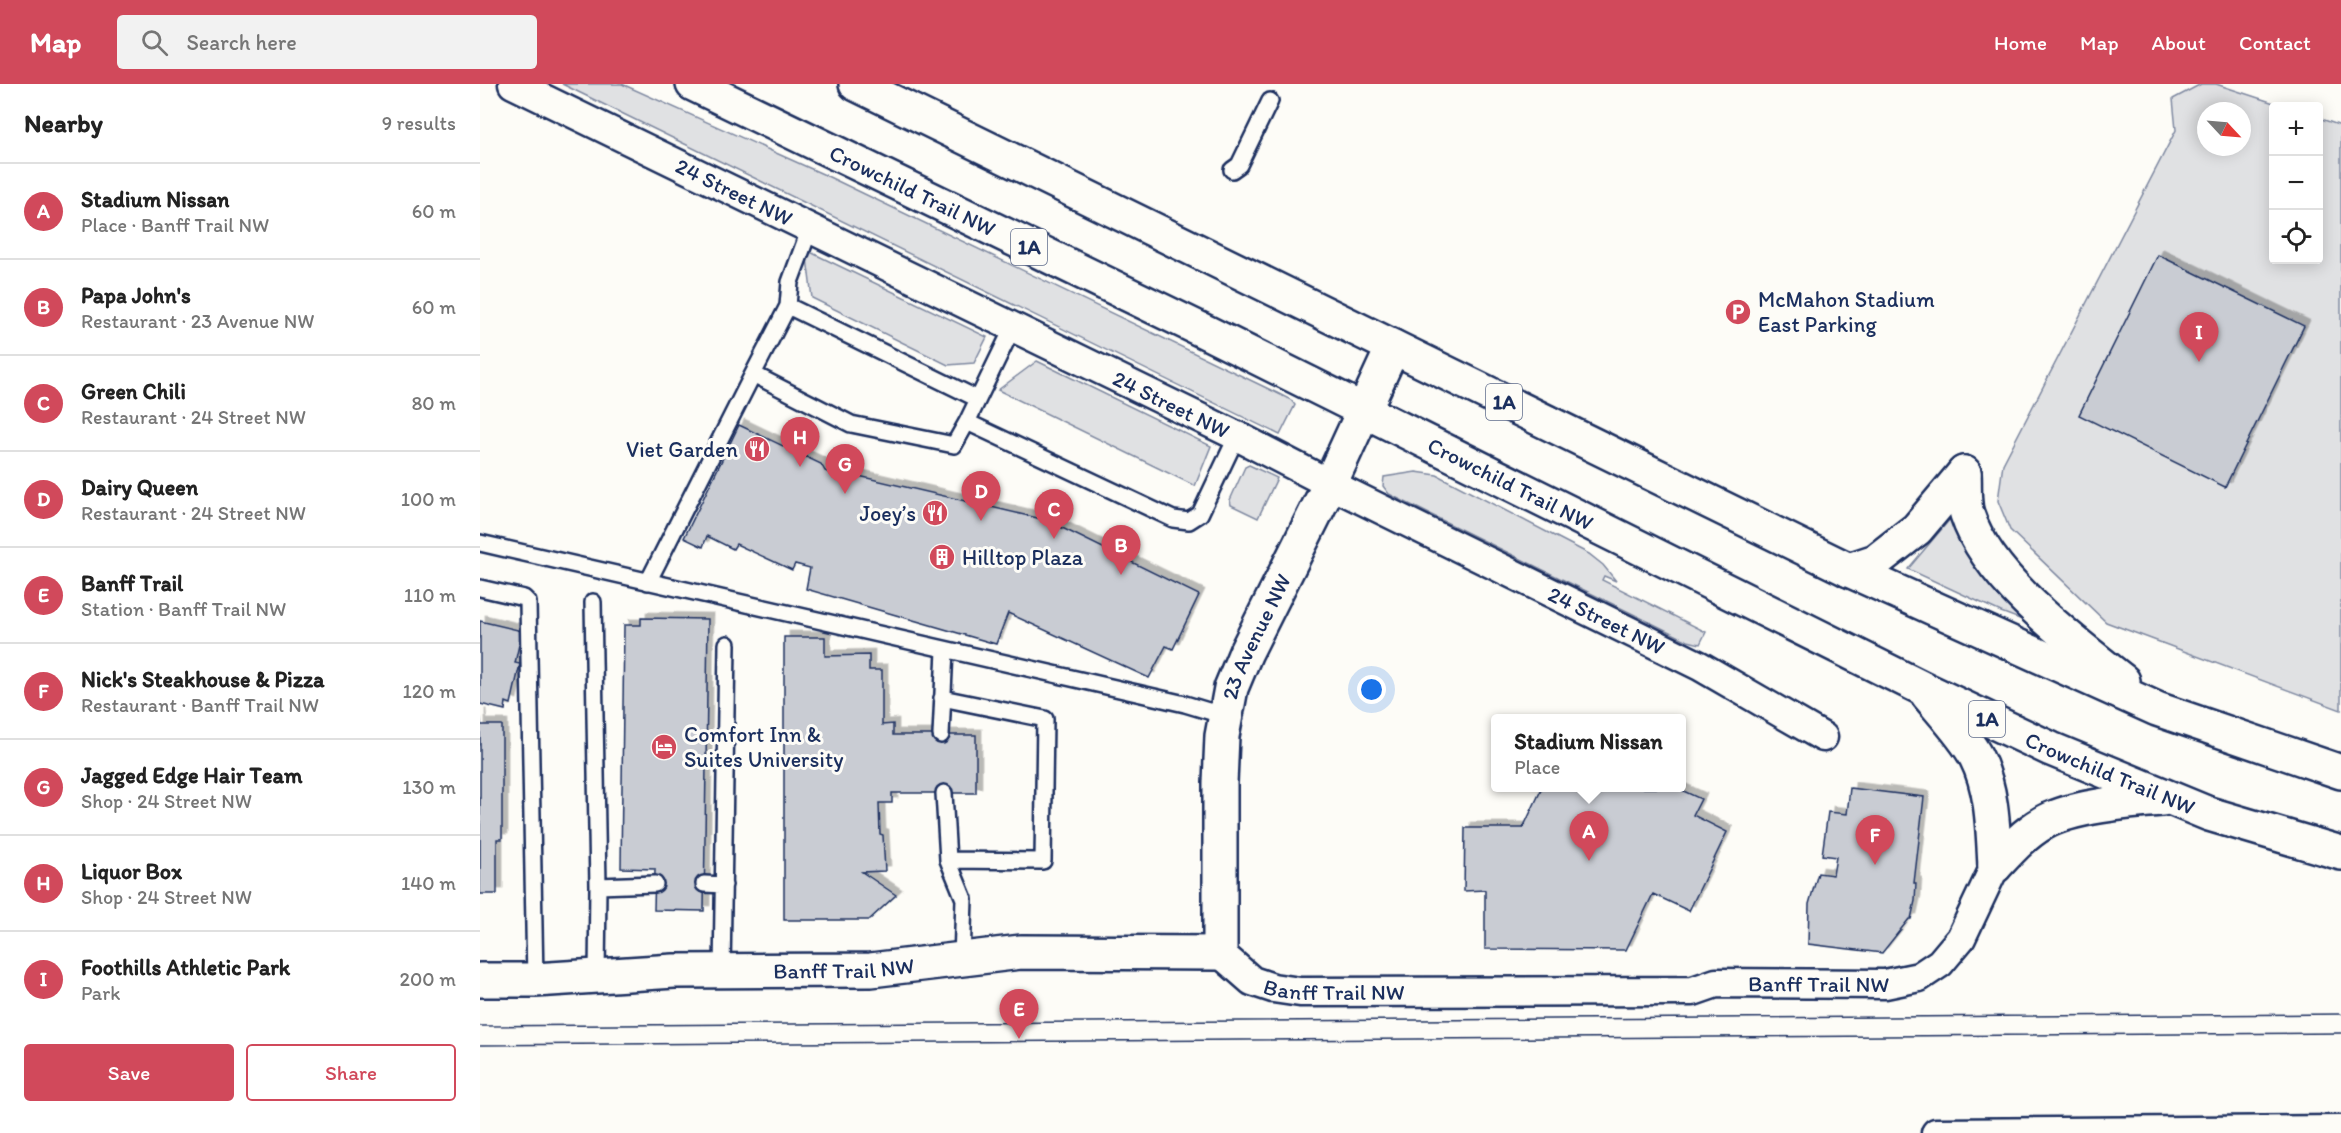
<!DOCTYPE html>
<meta charset="utf-8">
<style>
:root{--surface:#fff;--page:#f2f2f2;--text:#222;--muted:#767676;--line:#e0e0e0;--accent:#d1495b}
body{margin:0;font-family:Itim,sans-serif;background:var(--page);color:var(--text)}
.controls{position:absolute;right:18px;top:18px;display:grid;overflow:hidden;border-radius:6px;box-shadow:0 3px 15px #0003}
.controls button{width:54px;height:54px;display:grid;place-items:center;padding:0;border:0;border-bottom:2px solid var(--line);background:var(--surface);color:var(--text);font:30px sans-serif}
.compass{position:absolute;left:1717px;top:18px;width:54px;height:54px;border-radius:50%;background:var(--surface);box-shadow:0 3px 15px #0003;rotate:116deg}
.you{position:absolute;left:892px;top:606px;width:21px;height:21px;margin:-15px;border:4px solid #fff;border-radius:50%;background:#1a73e8;box-shadow:0 0 0 9px #1a73e833}
.badge{display:grid;place-items:center;width:39px;height:39px;border-radius:50%;background:var(--accent);color:#fff;font-size:20px;font-weight:700}
.pin{position:absolute;translate:-50% -50px;filter:drop-shadow(0 2px 3px #0008)}
.pin::after{content:'';position:absolute;top:32px;width:21px;height:18px;background:inherit;clip-path:polygon(0 0,100% 0,50% 100%)}
.popup{position:absolute;left:1011px;top:630px;width:195px;height:78px;box-sizing:border-box;display:grid;place-content:center;border-radius:6px;background:var(--surface);filter:drop-shadow(0 2px 4px #0005);font-size:20px;white-space:nowrap;color:var(--muted)}
.popup b{font-size:22px;color:var(--text)}
.popup::after{content:'';position:absolute;left:50%;top:100%;margin-left:-12px;border:12px solid transparent;border-top-color:var(--surface)}
.list{margin:0;padding:0;list-style:none}
h2{display:flex;justify-content:space-between;align-items:center;height:78px;margin:0;padding:0 24px;font-size:26px}
h2 small{font-size:20px;font-weight:400;color:var(--muted)}
.list li{display:grid;grid-template-columns:39px 1fr auto;gap:18px;align-items:center;box-sizing:border-box;height:96px;padding:0 24px;border-top:2px solid var(--line)}
.list b{display:block;font-size:22px;white-space:nowrap}
.list p{margin:0;font-size:20px;white-space:nowrap;color:var(--muted)}
.list em{font-size:20px;font-style:normal;color:var(--muted)}
.actions{display:flex;gap:12px;padding:18px 24px}
.actions a{flex:1;padding:14px 0;border:2px solid var(--accent);border-radius:6px;text-align:center;font-size:21px;color:var(--accent)}
.actions .main{background:var(--accent);color:#fff}
.icon{flex:none;width:33px;height:33px;fill:none;stroke:currentColor;stroke-width:2;stroke-linecap:round;stroke-linejoin:round}
.map{position:relative;flex:none;width:1861px;height:1049px;overflow:hidden}
header{display:flex;align-items:center;gap:36px;box-sizing:border-box;height:84px;padding:0 30px;background:var(--accent);color:#fff}
header strong{font-size:28px}
nav{display:flex;gap:33px;margin-inline-start:auto;font-size:21px}
.search{width:420px;height:54px;background:var(--page);display:flex;align-items:center;gap:15px;box-sizing:border-box;padding:0 21px;border-radius:6px;color:var(--muted);font-size:22px}
main{display:flex}
aside{flex:1;background:var(--surface)}
.map>svg:first-child{display:block}
.green{fill:#e0e1e3;stroke:#7e88a0;stroke-width:1.5;fill-rule:evenodd}
.building{fill:#c9ccd3;stroke:#1b2f5e;stroke-width:1.5;filter:url(#shadow)}
.lines{fill:none;stroke-linecap:round;stroke-linejoin:round}
.service-casing{stroke:#1b2f5e;stroke-width:20}
.minor-casing{stroke:#1b2f5e;stroke-width:33}
.tertiary-casing{stroke:#1b2f5e;stroke-width:38}
.trunk-casing{stroke:#1b2f5e;stroke-width:38}
.service{stroke:#fdfcf7;stroke-width:15}
.minor{stroke:#fdfcf7;stroke-width:28}
.tertiary{stroke:#fdfcf7;stroke-width:33}
.trunk{stroke:#fdfcf7;stroke-width:33}
.tram{stroke:#1b2f5e;stroke-width:1.5}
.labels{text-anchor:middle;stroke-width:6;stroke-linejoin:round;paint-order:stroke}
.shield{fill:#fdfcf7;stroke:#5f6c8c;stroke-width:1.5}
.shield-label{font-size:21px;font-weight:bold;fill:#1b2f5e}
.street-label{font-size:22px;fill:#1b2f5e;stroke:#fdfcf7}
.poi-label{font-size:22px;fill:#1b2f5e;stroke:#fdfcf7;text-anchor:start}
</style>
<header>
<strong>Map</strong>
<div class="search"><svg class="icon" aria-label="search" viewBox="0 0 24 24"><circle cx="10" cy="10" r="6"/><path d="M15 15l6 6"/></svg>Search here</div>
<nav><a>Home</a><a>Map</a><a>About</a><a>Contact</a></nav>
</header>
<main>
<aside>
<h2>Nearby<small>9 results</small></h2>
<ul class="list">
<li><span class="badge">A</span><div><b>Stadium Nissan</b><p>Place · Banff Trail NW</p></div><em>60 m</em></li>
<li><span class="badge">B</span><div><b>Papa John's</b><p>Restaurant · 23 Avenue NW</p></div><em>60 m</em></li>
<li><span class="badge">C</span><div><b>Green Chili</b><p>Restaurant · 24 Street NW</p></div><em>80 m</em></li>
<li><span class="badge">D</span><div><b>Dairy Queen</b><p>Restaurant · 24 Street NW</p></div><em>100 m</em></li>
<li><span class="badge">E</span><div><b>Banff Trail</b><p>Station · Banff Trail NW</p></div><em>110 m</em></li>
<li><span class="badge">F</span><div><b>Nick's Steakhouse &amp; Pizza</b><p>Restaurant · Banff Trail NW</p></div><em>120 m</em></li>
<li><span class="badge">G</span><div><b>Jagged Edge Hair Team</b><p>Shop · 24 Street NW</p></div><em>130 m</em></li>
<li><span class="badge">H</span><div><b>Liquor Box</b><p>Shop · 24 Street NW</p></div><em>140 m</em></li>
<li><span class="badge">I</span><div><b>Foothills Athletic Park</b><p>Park</p></div><em>200 m</em></li>
</ul>
<div class="actions"><a class="main">Save</a><a>Share</a></div>
</aside>
<div class="map">
<svg width="1861" height="1049" viewBox="0 0 1861 1049">
<defs>
<filter id="shadow"><feDropShadow dx="5.5" dy="-5.5" stdDeviation="0" flood-color="#0004"/></filter>
</defs>
<rect width="100%" height="100%" fill="#fdfcf7"/>
<filter id="ink" filterUnits="userSpaceOnUse"><feTurbulence type="fractalNoise" baseFrequency=".0167" numOctaves="2"/><feDisplacementMap in="SourceGraphic" scale="12" xChannelSelector="R" yChannelSelector="G"/><feConvolveMatrix kernelMatrix="1 2 1 2 8 2 1 2 1" color-interpolation-filters="sRGB"/></filter>
<g filter="url(#ink)">
<path class="green" d="M82 0H142L345 91 797 309 811 316 815 321 800 351Z
M1721 0H1736L1803 22H1794V176H1838L1839 34 1861 42V626L1626 538 1530 446 1518 417 1523 380 1696 46 1693 15ZM1726 27H1762V63H1726Z
M326 166 507 253 494 279 468 281 332 214Z
M557 277 731 362 715 402 518 306Z
M769 381 797 394 778 434 751 421 750 416 765 383Z
M936 388 957 391 1109 470 1123 481 1136 497 1124 492 1122 496 1226 548 1220 560 1208 557 923 417 909 410 903 402 904 393Z
M1471 434 1550 539 1521 528 1428 485Z"/>
<path class="building" d="M1678 171 1824 242 1745 403 1599 331Z
M259 341 341 380 345 387 358 393 366 389 566 436 719 511 693 565 686 562 669 594 528 529 516 560 326 505 330 484 315 480 312 486 256 460 253 465 227 452 223 463 204 454Z
M161 534 228 535 224 827 174 826 175 785 141 784 144 541H161Z
M0 537 42 547 35 579 40 580 31 620 26 618 25 626 0 620Z
M304 553H345V572L389 571V586H402V641L413 640V651H496V709H412V719H399L400 750 403 751 405 787 382 788 416 811 389 836H304Z
M0 630 1 641H22V755H17V810H0Z
M1062 704H1197L1221 715 1213 731 1247 748 1209 827 1173 810 1146 866 1005 865V806L984 807 985 744H1043Z
M1370 704 1444 713 1434 799H1436L1435 817 1431 835H1429L1402 869 1328 860 1329 820 1338 789 1353 791 1356 773 1342 771 1348 728 1367 730Z"/>
<g class="lines">
<g class="service-casing">
<path id="service" d="M752 86 759 81 790 17
M308 222 310 198 330 144
M533 243 487 338 693 435 709 437 720 430 757 352
M273 290 308 222 498 315
M0 459 705 620 745 632
M168 498 273 290 371 340 474 361 487 338
M0 504 44 514 48 518 55 896
M113 518 118 802
M462 614 565 635 563 777 468 776
M461 651 465 566
M464 709 468 776 484 815 482 875
M224 800 244 801
M242 888 247 560
M117 892 118 802 175 800"/>
</g>
<g class="minor-casing">
<g id="minor">
<path id="s1" d="M33 0 757 352 850 400 1220 582 1343 653"/>
<path id="s2" d="M740 869 772 897 793 904 820 908 1213 907 1236 899 1405 900 1439 893 1460 879 1481 854 1515 782"/>
<path d="M1456 1049 1861 1046"/>
</g>
</g>
<g class="tertiary-casing">
<g id="tertiary">
<path id="s3" d="M0 896H55L194 887 391 886 541 868 740 869V699L742 652 751 604 766 568 850 400 913 263"/>
</g>
</g>
<g class="trunk-casing">
<g id="trunk">
<path id="s4" d="M213 0 728 249 1444 605 1571 665 1729 730 1861 769"/>
<path d="M376 0 1369 486 1677 625 1861 688"/>
<path d="M1484 389C1485 402 1483 418 1487 430 1508 495 1591 556 1643 597"/>
<path d="M1369 486 1396 477 1437 445 1484 389"/>
<path d="M1448 611C1463 629 1486 654 1496 673 1513 706 1513 747 1515 782"/>
<path d="M1515 782C1530 766 1544 750 1563 739 1590 723 1651 717 1682 715"/>
</g>
</g>
<use href="#service" class="service"/>
<use href="#minor" class="minor"/>
<use href="#tertiary" class="tertiary"/>
<use href="#trunk" class="trunk"/>
<path class="tram" d="M0 942 1861 930
M0 961 1861 949"/>
</g>
</g>
<defs>
<g id="parking-disc" transform="scale(1.35)"><circle r="9.5" fill="#d1495b" stroke="#fdfcf7"/><path d="M-3.5-5.5H1a3.5 3.5 0 0 1 0 7H-1V5.5H-3.5ZM-1-3.4V-.6H.8a1.4 1.4 0 0 0 0-2.8Z" fill="#fff"/></g>
<g id="restaurant-disc" transform="scale(1.35)"><circle r="9.5" fill="#d1495b" stroke="#fdfcf7"/><path d="M-5-6h1v4h1v-4h1v4h1v-4h1v5L-1.5 .5V6h-2V.5L-5-1ZM5-6V6H3V1.5H1.5Q1.5-4 5-6Z" fill="#fff"/></g>
<g id="building-disc" transform="scale(1.35)"><circle r="9.5" fill="#d1495b" stroke="#fdfcf7"/><path d="M-4-6H4V6H1V3H-1V6H-4ZM-2.5-4.3h1.7v1.8h-1.7ZM.8-4.3h1.7v1.8H.8ZM-2.5-1h1.7V.8h-1.7ZM.8-1h1.7V.8H.8Z" fill="#fff"/></g>
<g id="hotel-disc" transform="scale(1.35)"><circle r="9.5" fill="#d1495b" stroke="#fdfcf7"/><path d="M-6-4.5h1.5V1H6V5H4.5V3h-9V5H-6ZM-4 0a1.8 1.8 0 1 1 3.6 0ZM.5 0V-2.5h3Q6-2.5 6 0Z" fill="#fff"/></g>
</defs>
<g fill-rule="evenodd">
<use href="#parking-disc" x="1258" y="228"/>
<use href="#restaurant-disc" x="277" y="365"/>
<use href="#restaurant-disc" x="455" y="429"/>
<use href="#building-disc" x="462" y="473"/>
<use href="#hotel-disc" x="184" y="663"/>
</g>
<g class="labels">
<g class="shield">
<rect x="531" y="145" width="36" height="36" rx="4.5"/>
<rect x="1006" y="300" width="36" height="36" rx="4.5"/>
<rect x="1489" y="617" width="36" height="36" rx="4.5"/>
</g>
<g class="shield-label">
<text x="549" y="170">1A</text>
<text x="1024" y="325">1A</text>
<text x="1507" y="642">1A</text>
</g>
<g class="street-label">
<text dy="8" stroke="none"><textPath href="#s4" startOffset="244">Crowchild Trail NW</textPath></text>
<text dy="8" stroke="none"><textPath href="#s1" startOffset="246">24 Street NW</textPath></text>
<text dy="8" stroke="none"><textPath href="#s1" startOffset="732">24 Street NW</textPath></text>
<text dy="8" stroke="none"><textPath href="#s4" startOffset="910">Crowchild Trail NW</textPath></text>
<text dy="8" stroke="none"><textPath href="#s1" startOffset="1218">24 Street NW</textPath></text>
<text dy="8" stroke="none"><textPath href="#s3" startOffset="1064">23 Avenue NW</textPath></text>
<text dy="8" stroke="none"><textPath href="#s4" startOffset="1576">Crowchild Trail NW</textPath></text>
<text dy="8" stroke="none"><textPath href="#s3" startOffset="364">Banff Trail NW</textPath></text>
<text dy="8" stroke="none"><textPath href="#s2" startOffset="612">Banff Trail NW</textPath></text>
<text dy="8" stroke="none"><textPath href="#s2" startOffset="126">Banff Trail NW</textPath></text>
</g>
<g class="poi-label">
<text x="1278" y="223">McMahon Stadium<tspan x="1278" dy="25">East Parking</tspan></text>
<text x="258" y="373" text-anchor="end">Viet Garden</text>
<text x="436" y="437" text-anchor="end">Joey’s</text>
<text x="482" y="481">Hilltop Plaza</text>
<text x="204" y="658">Comfort Inn &amp;<tspan x="204" dy="25">Suites University</tspan></text>
</g>
</g>
</svg>
<div class="controls">
<button>+</button>
<button>−</button>
<button><svg class="icon" aria-label="locate" viewBox="0 0 24 24"><circle cx="12" cy="12" r="6"/><path d="M12 2v4M12 18v4M2 12h4M18 12h4"/></svg></button>
</div>
<svg class="compass" viewBox="-18 -18 36 36"><path d="M0-13l5 13h-10z" fill="#e53935"/><path d="M0 13l5-13h-10z" fill="#767676"/></svg>
<div class="you"></div>
<div class="pin badge" style="left:1109px;top:777px">A</div>
<div class="popup"><b>Stadium Nissan</b>Place</div>
<div class="pin badge" style="left:641px;top:491px">B</div>
<div class="pin badge" style="left:574px;top:455px">C</div>
<div class="pin badge" style="left:501px;top:437px">D</div>
<div class="pin badge" style="left:539px;top:955px">E</div>
<div class="pin badge" style="left:1395px;top:781px">F</div>
<div class="pin badge" style="left:365px;top:410px">G</div>
<div class="pin badge" style="left:320px;top:383px">H</div>
<div class="pin badge" style="left:1719px;top:278px">I</div>
</div>
</main>
